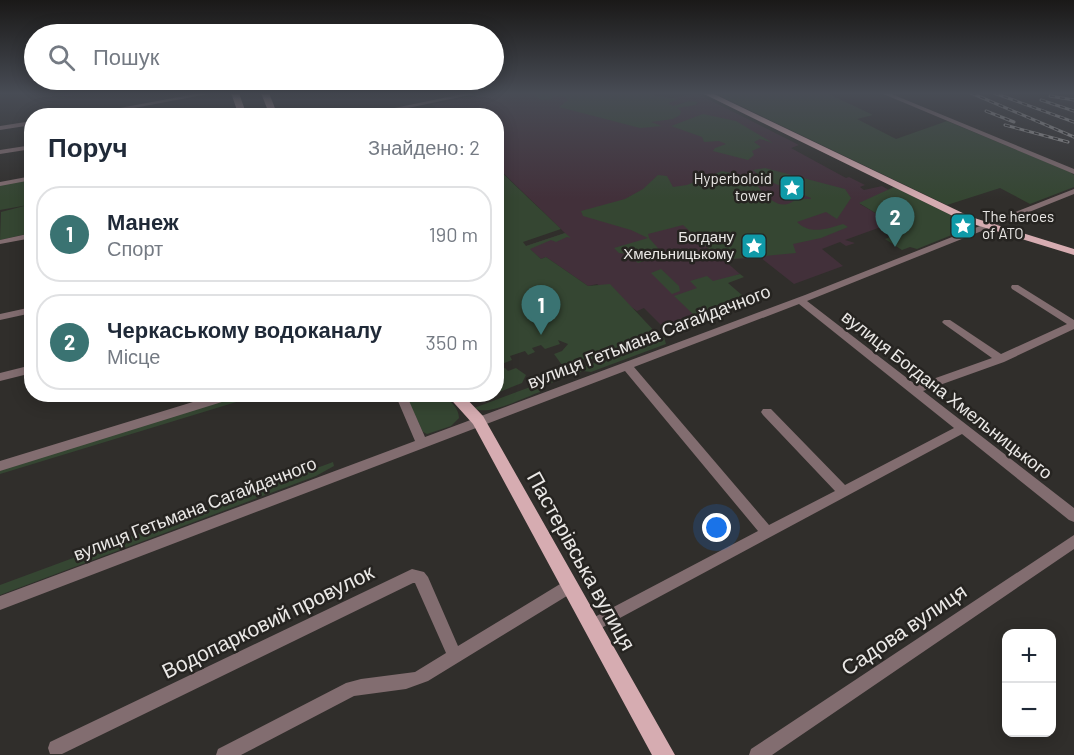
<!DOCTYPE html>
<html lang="uk">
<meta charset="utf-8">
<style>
:root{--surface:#fff;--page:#f2f2f3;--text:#1f2937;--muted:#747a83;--line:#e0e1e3;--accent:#3a7372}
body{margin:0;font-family:Barlow,sans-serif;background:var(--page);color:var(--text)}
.controls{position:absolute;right:18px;bottom:18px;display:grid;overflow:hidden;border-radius:12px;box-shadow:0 3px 15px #0003}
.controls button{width:54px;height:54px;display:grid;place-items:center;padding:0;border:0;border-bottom:2px solid var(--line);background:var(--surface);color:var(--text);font:30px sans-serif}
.you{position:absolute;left:717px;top:528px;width:21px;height:21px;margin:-15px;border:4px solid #fff;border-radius:50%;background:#1a73e8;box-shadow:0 0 0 9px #1a73e833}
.badge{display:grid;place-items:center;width:39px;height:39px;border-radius:50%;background:var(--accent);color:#fff;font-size:20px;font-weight:700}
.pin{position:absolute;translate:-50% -50px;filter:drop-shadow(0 2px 3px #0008)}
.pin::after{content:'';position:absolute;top:32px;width:21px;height:18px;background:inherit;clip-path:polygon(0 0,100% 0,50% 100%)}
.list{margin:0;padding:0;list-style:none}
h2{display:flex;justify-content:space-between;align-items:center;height:78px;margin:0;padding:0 24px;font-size:26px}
h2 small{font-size:20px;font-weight:400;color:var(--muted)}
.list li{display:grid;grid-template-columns:39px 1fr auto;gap:18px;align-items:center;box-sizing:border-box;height:96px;margin:0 12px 12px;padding:0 12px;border:2px solid var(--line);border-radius:24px}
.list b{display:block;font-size:22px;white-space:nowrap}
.list p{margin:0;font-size:20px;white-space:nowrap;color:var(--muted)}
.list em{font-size:20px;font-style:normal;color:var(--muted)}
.icon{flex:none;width:33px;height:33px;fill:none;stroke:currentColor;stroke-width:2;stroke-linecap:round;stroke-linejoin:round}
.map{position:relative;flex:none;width:1074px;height:755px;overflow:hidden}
.search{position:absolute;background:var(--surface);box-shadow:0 3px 15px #0003;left:24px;top:24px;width:480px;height:66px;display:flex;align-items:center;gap:15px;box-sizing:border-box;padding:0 21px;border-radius:33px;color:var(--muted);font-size:22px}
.panel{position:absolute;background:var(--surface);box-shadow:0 3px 15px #0003;left:24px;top:108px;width:480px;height:294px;border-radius:24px}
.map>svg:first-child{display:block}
.industrial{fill:#42303a}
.green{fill:#354632;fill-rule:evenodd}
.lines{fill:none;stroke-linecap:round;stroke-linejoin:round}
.minor{fill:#826d70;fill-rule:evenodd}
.major{fill:#d6acb1;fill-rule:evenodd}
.rail-casing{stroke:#a5a3a0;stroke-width:3}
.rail{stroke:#262421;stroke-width:1.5;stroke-dasharray:5;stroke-linecap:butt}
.labels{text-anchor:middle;stroke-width:5;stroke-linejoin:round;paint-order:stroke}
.far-poi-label{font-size:15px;fill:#eae8e6;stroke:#262421;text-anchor:end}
.street-label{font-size:18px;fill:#eae8e6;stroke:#262421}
.near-street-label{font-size:21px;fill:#eae8e6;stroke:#262421}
</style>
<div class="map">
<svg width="1074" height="755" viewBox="0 0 1074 755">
<rect width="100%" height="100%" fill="#302e2b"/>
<path class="industrial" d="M489 93H650L656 96 673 98 696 93 799 145 791 148 846 178 849 177 865 185 860 187 864 190 882 186 889 190 860 204 892 223 845 240 855 243 846 246 840 242 822 249 843 266 794 284 761 258 732 259 717 254 740 274 699 288 727 311 676 330 671 326 664 328 644 308 637 311 597 284 588 286 546 257 541 259 526 246 565 233 497 167 496 116 444 115 432 104Z"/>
<path class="green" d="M534 93H651L656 96 678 99 668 103 673 106 689 101 698 102 696 105 677 108 681 111 680 115 673 119 651 122 662 126 640 128 559 107 568 100 565 97 552 95V99L541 100Z
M722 93H827L873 115 857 119 896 139 947 121 1070 172 1074 175V187L1030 204 1000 188 947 205 718 95Z
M703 114 736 121 773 143 760 139 754 142 761 147 752 151 754 155 748 160 713 151 715 148 726 144 719 141 704 142 702 137 671 126Z
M496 167 561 229 523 242 526 246 565 233 571 238 567 237 556 242 551 240 530 249 541 259 546 257 588 286 610 284 659 336 589 360 581 359 562 365 554 354 562 351 568 344 558 340 560 344 545 349 541 345 532 348 535 352 528 355 525 351 510 356 512 360 497 366Z
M765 168 845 189 851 198 837 219 826 212 797 222C810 235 827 229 843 224L848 227 821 238 793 244 796 253 732 259 711 251 683 225 648 234 649 238 664 255 638 263 628 254 619 253 614 248 648 238 631 230 583 216 581 211 625 199 643 189 658 175 667 176 673 187 687 185 722 171 764 180 753 170ZM766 180 811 198V199H796C781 213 766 197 757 185Z
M31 179V233L0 240 1 212 28 205 0 210V185Z
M894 187 965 222 969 228 917 249 910 247 902 250 885 239 906 231 895 225 898 224 896 222 892 223 859 203Z
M661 269 679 286 680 291 672 294 651 273Z
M740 274 744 277 728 283 750 302 719 314 712 309 694 315 674 296 697 288 690 281 707 276 713 281Z
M664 337 666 344 591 372 583 371 543 386 540 392C525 397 487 417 474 408Z
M505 368 508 371 516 368 526 375 522 383 497 393V371Z
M438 394C448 398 459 407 459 418L451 426 427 434 423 432 405 395Z
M241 395H259L0 474V468Z
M333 462 334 466 316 476 0 595V585Z"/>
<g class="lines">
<path class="minor" d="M201 93H213L92 116H76Z
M468 93H479L370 116H355Z
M881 93H889L1074 169V174Z
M241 108 244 110 243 111 222 116H207Z
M32 121V125L0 130V126Z
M32 145V149L0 154V150Z
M32 176V180L0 186V182Z
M1074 189V194L807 301 916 385 992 358 944 324 942 322 944 320H950L1001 354 1067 324 1012 289 1011 287 1012 285H1018L1074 320V329L1004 362 923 391 1074 508V522L1069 520 962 434 592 633 587 631 585 626 587 621 758 531 625 371 0 610V596L415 441 395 394H406L425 437 805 295ZM799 304 954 428 845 485 771 409H763L761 412 763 415 835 491 769 525 634 367Z
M32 233V238L0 244V240Z
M32 307V313L0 320V314Z
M32 365V373L0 381V373Z
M219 394H239L238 397 0 471V461Z
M1074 535V549L772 755H749L751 749Z
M412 569 424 572 428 577 458 646 565 581 570 579 575 581 577 586 575 591 428 681 406 689 354 696 241 755H216L218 749 346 683 361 679 415 672 446 653 415 583H413L62 754H50L48 748 50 742Z"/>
<path class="major" d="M231 93H239L247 116H239Z
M261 93H269L278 116H270Z
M702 93H712L971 217 1074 249V255L963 221Z
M446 394H462L483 416 675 755H652L473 424Z"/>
<g class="rail-casing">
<path id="rail" d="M971 93 1074 137
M994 93 1074 122
M1050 96 1074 100
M1041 100 1074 111
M986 111 1014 122
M1005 125 1068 142"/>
</g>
<use href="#rail" class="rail"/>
</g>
<linearGradient id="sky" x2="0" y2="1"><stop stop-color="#1a1918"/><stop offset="0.47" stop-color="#484c55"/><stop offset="1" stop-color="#484c55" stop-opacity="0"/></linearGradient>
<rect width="1074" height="199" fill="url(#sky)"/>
<defs>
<g id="sight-square" transform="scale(1.35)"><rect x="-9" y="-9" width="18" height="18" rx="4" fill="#0f9aa8" stroke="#262421"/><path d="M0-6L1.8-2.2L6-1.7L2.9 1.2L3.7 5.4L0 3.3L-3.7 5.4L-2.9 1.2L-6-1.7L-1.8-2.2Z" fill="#fff"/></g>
</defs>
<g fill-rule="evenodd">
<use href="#sight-square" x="792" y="188"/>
<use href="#sight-square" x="963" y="226"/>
<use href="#sight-square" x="754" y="246"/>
</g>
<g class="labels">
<g class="far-poi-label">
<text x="772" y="184">Hyperboloid<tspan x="772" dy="17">tower</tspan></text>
<text x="982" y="222" text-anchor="start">The heroes<tspan x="982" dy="17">of ATO</tspan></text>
<text x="734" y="242">Богдану<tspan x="734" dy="17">Хмельницькому</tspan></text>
</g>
<g class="street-label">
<text transform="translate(649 337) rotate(-21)" y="6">вулиця Гетьмана Сагайдачного</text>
<text transform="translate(947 395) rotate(38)" y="6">вулиця Богдана Хмельницького</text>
<text transform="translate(195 509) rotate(-21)" y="6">вулиця Гетьмана Сагайдачного</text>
</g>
<g class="near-street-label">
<text transform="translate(581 561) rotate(61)" y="7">Пастерівська вулиця</text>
<text transform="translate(268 622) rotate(-26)" y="7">Водопарковий провулок</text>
<text transform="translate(904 630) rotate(-34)" y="7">Садова вулиця</text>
</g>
</g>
</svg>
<div class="controls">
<button>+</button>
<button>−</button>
</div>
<div class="you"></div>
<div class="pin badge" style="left:541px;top:335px">1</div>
<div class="pin badge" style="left:895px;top:247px">2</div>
<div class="search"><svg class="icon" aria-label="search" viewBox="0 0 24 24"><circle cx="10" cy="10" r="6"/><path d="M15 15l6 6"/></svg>Пошук</div>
<section class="panel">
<h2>Поруч<small>Знайдено: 2</small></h2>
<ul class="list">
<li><span class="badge">1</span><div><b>Манеж</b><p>Спорт</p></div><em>190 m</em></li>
<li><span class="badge">2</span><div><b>Черкаському водоканалу</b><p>Місце</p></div><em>350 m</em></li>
</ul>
</section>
</div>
